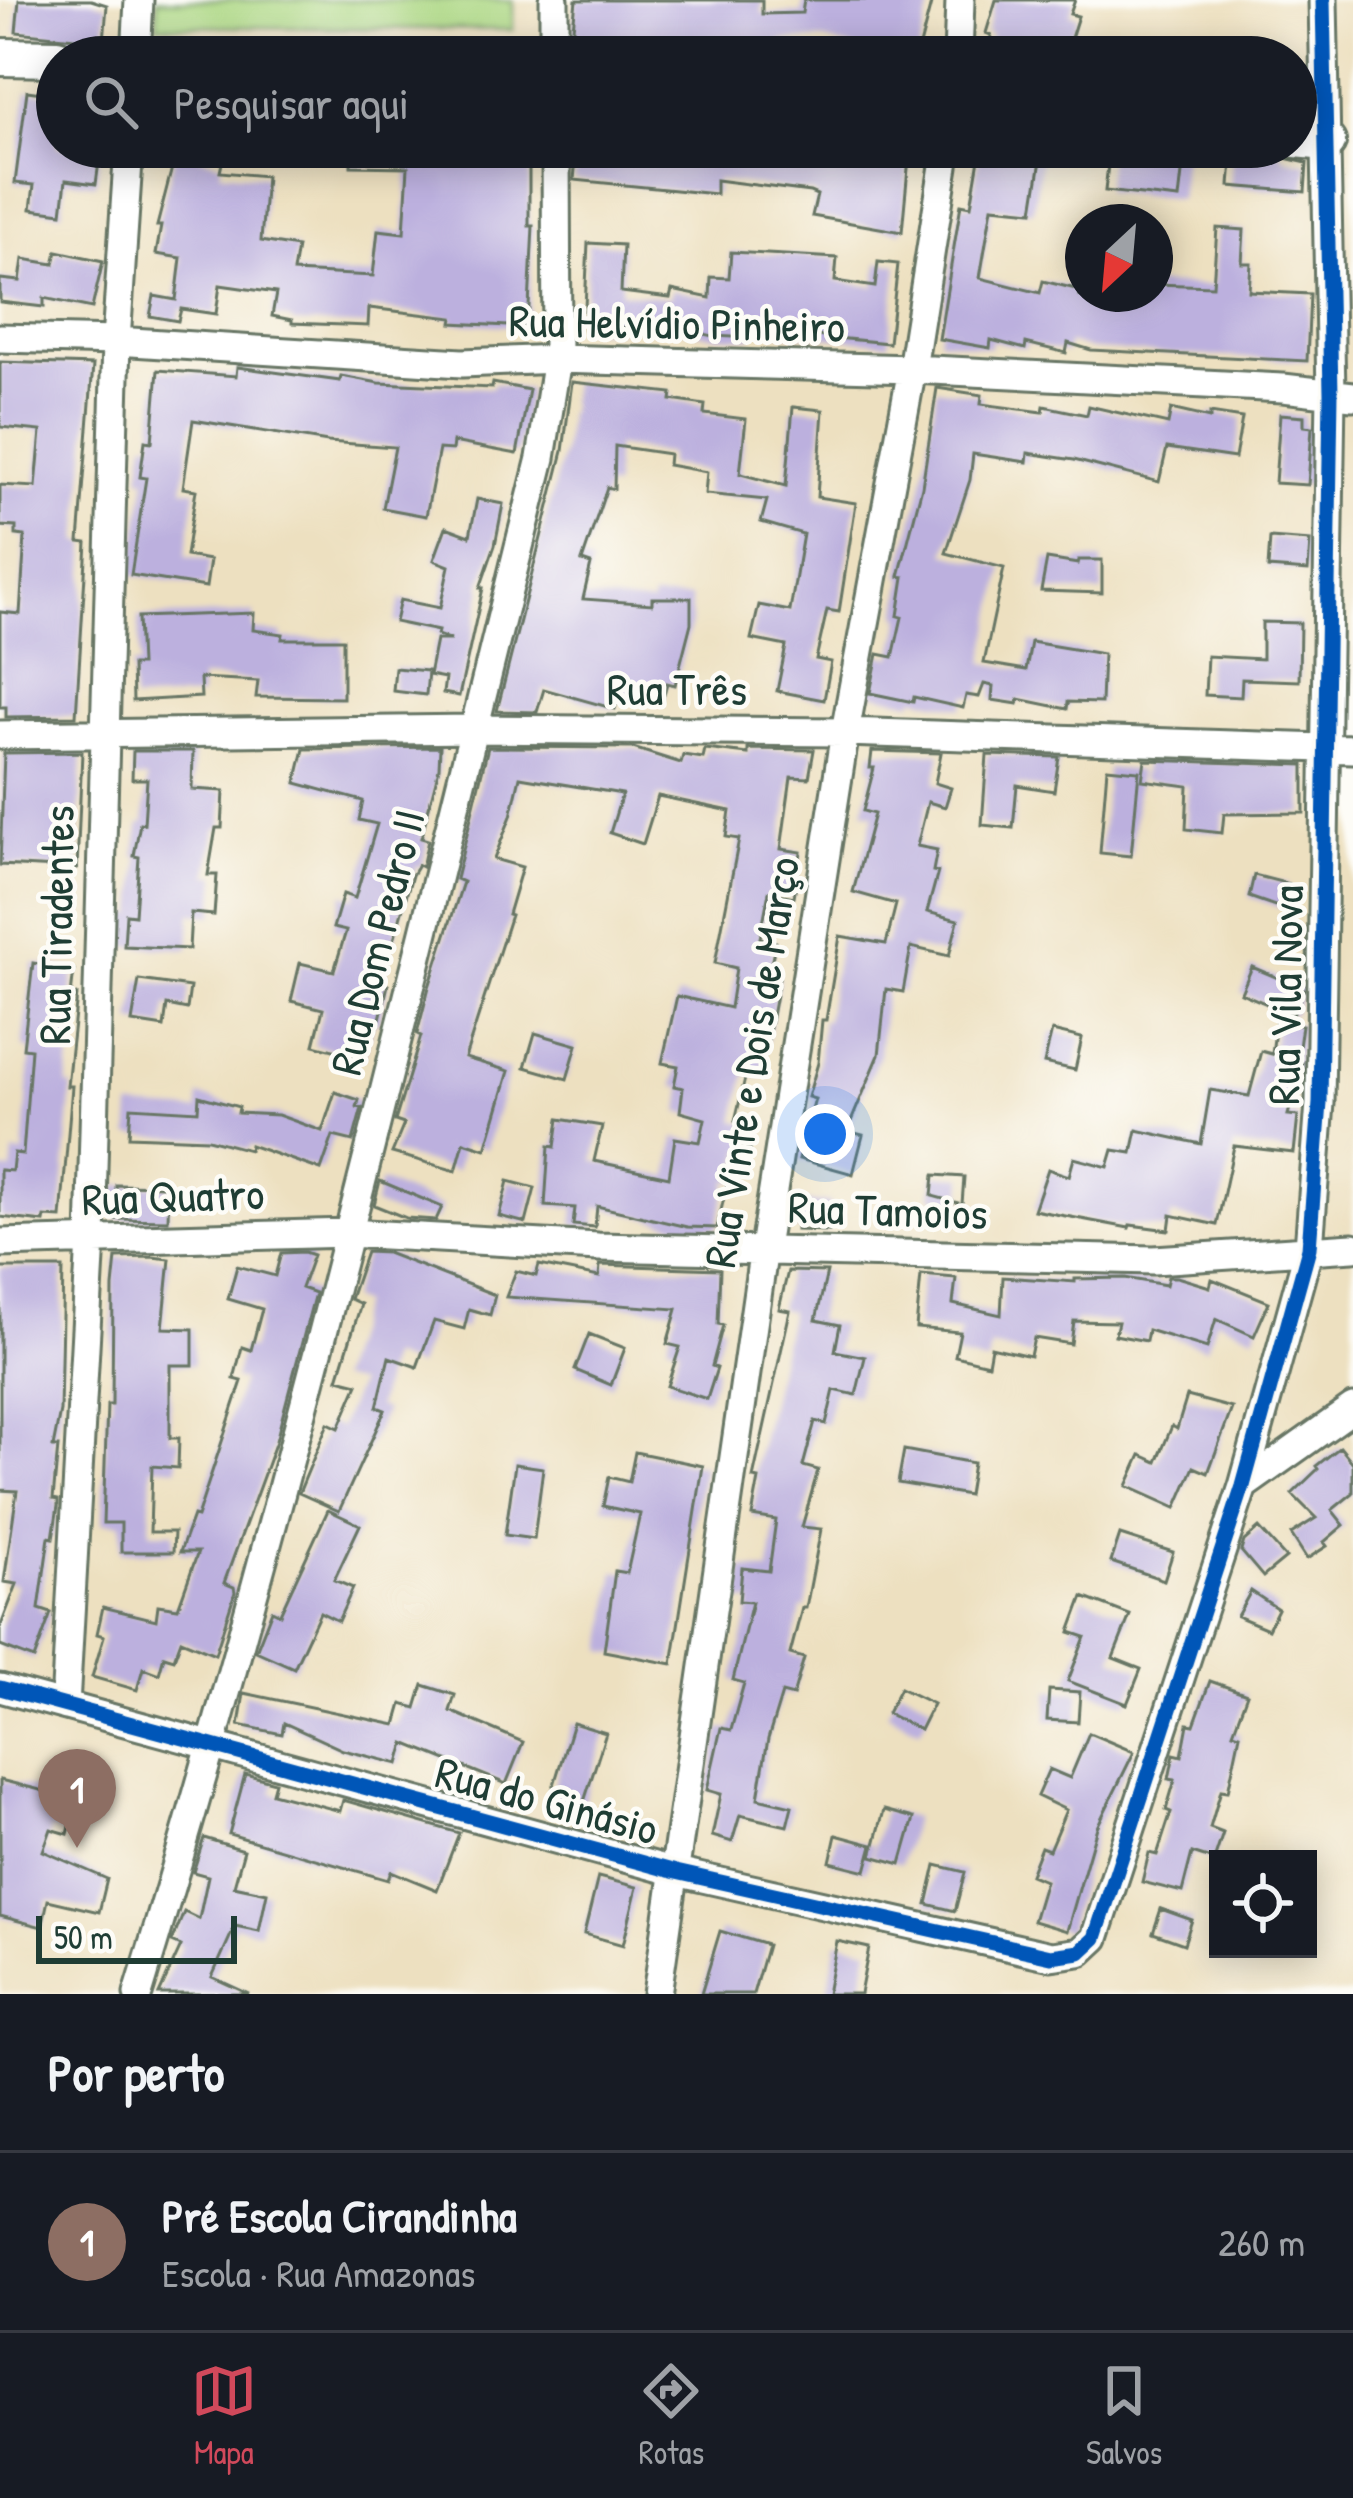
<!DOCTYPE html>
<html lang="pt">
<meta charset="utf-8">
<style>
:root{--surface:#171b24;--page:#242831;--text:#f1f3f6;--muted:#9ea1a6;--line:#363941;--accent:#d1495b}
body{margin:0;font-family:"Patrick Hand",sans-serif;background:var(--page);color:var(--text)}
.controls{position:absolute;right:36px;bottom:36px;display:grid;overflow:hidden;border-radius:0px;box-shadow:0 6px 30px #0003}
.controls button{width:108px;height:108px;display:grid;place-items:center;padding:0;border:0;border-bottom:3px solid var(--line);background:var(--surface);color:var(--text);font:60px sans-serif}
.compass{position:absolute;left:1065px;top:204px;width:108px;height:108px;border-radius:50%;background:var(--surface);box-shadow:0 6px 30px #0003;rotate:206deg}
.scale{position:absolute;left:36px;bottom:30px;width:201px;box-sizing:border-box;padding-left:12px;border:6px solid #1f3d34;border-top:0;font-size:33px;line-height:42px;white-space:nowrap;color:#1f3d34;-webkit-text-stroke:9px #fdfcf7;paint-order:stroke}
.you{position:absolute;left:825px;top:1134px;width:42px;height:42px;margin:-30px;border:9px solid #fff;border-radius:50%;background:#1a73e8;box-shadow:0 0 0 18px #1a73e833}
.badge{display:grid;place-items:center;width:78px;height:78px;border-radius:50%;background:var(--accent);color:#fff;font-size:39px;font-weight:700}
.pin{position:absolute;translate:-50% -99px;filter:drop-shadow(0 3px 6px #0008)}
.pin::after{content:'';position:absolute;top:63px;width:42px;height:36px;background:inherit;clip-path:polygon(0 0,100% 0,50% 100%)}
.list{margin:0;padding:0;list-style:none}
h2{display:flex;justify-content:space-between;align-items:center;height:156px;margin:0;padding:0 48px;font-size:51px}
h2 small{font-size:39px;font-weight:400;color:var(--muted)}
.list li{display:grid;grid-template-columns:78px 1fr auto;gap:36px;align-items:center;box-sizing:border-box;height:180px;padding:0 48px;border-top:3px solid var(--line)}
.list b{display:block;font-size:45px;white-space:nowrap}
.list p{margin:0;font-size:39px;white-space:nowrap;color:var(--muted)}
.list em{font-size:39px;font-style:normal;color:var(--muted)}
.icon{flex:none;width:66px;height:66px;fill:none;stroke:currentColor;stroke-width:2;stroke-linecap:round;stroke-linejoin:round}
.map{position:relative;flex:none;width:1353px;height:1994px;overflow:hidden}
.search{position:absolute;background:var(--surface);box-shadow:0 6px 30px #0003;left:36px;right:36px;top:36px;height:132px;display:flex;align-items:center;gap:30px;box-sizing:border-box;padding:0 42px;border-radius:66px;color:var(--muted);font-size:45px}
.sheet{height:336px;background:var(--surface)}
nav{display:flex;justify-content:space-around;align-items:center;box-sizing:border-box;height:168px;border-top:3px solid var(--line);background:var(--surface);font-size:33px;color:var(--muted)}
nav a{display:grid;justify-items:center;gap:6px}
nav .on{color:var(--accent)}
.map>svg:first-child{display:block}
.green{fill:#acd783;stroke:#668a5c;stroke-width:3}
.building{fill:#bcb0de}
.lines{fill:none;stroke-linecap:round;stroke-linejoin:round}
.street-casing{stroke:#677665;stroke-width:33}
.secondary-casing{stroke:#677665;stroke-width:42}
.street{stroke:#fff;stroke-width:27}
.secondary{stroke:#fff;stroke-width:36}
.cycleway-casing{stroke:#fdfcf7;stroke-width:22}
.cycleway{stroke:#0057b8;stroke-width:15}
.labels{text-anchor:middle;stroke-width:9;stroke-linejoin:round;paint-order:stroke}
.street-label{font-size:45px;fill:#1f3d34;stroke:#fdfcf7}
</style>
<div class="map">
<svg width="1353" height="1994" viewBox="0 0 1353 1994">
<rect width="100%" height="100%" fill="#fdfcf7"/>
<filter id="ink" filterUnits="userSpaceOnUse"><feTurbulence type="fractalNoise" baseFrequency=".00833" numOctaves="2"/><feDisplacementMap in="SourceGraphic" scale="24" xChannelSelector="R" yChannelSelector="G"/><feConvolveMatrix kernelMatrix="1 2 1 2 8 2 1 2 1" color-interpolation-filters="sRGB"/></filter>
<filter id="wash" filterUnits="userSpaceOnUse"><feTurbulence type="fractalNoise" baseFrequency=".004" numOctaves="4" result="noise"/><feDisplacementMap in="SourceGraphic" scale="48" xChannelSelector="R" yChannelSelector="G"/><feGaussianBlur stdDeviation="2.7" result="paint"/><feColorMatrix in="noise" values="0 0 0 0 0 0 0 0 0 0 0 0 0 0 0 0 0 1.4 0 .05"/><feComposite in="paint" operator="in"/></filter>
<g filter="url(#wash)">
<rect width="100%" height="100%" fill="#ede0c0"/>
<path class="green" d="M157 0H513V30L157 26Z"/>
<g id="blocks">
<path class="building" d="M19 0H91L107 5 104 41 16 32Z
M576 0H762V14L802 13 804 0H932L917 57 869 48 868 52 824 40 780 41V53L725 48V54L572 38Z
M996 0H1075L1070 14 1078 16 1065 57H987L991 35 986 33Z
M27 91 57 95V147H101L96 184 66 180 62 213 31 209 34 185 15 183Z
M351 147H529V226H533L528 327 452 323 453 318 369 308 368 326 292 323V320L272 316 276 293 220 285 216 314 181 309 178 321 150 316 154 296 176 300 181 258 156 254 161 226H157L176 152 222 163 220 172 266 176 261 241 297 247 293 272 373 276 378 230 404 233 408 167 351 166Z
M577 147H910L902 232 812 216 817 195 810 192 716 180V194L574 180Z
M981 147H1043L1033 211 992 207 980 278 1040 293 1043 281 1080 290 1079 296 1126 311V294H1155V284L1213 286 1217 228 1244 230 1242 263H1251L1249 291 1310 294 1307 361 1091 350 1068 343 1066 353 1026 343 1025 349 991 340 990 348 939 339 961 204 971 206Z
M1110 147H1185L1179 199 1105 191Z
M1233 147H1275L1284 158 1307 163 1305 192 1230 186Z
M588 243 623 245 621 292 670 298 672 290 710 298 711 277 729 278 731 252 837 258 835 281 875 287 878 262 898 264 889 343 752 330V338L713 336 657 324 656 331 619 327 618 331 584 329Z
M57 251 103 261 92 308 44 298V307L0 302V279L20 281 23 259 54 264Z
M0 362 93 365 79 542 87 543 76 716 6 717V707H0V612L20 614 25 536 16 535V527L0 526V485L36 487 41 431 0 427Z
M237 367 340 381 341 376 379 383 492 388 493 383 529 390 517 454 453 442 452 450 439 449 426 516 383 508 395 447 328 442 193 420 183 488 196 490 186 556 210 560 206 587 131 575 146 478 140 477 145 441 152 442 158 370 236 376Z
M572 382 672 393 671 400 705 405 704 414 746 419 740 474 786 486 793 407 823 410 817 497 856 503 839 612 827 610 816 659 831 662 824 700 777 691 786 646 751 639 759 605 790 611 803 534 761 522 767 500 705 494 707 472 668 465 669 454 615 446 614 489 607 487 582 561 591 564 583 599 652 604V598H691V623L675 685 667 683 661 705 619 695 615 709 544 689 537 712 497 711 563 451Z
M937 388 982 395 981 404 1043 412 1044 406 1087 415 1089 406 1168 424 1171 409 1210 418V413L1242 418 1235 458 1167 448 1159 482 1074 460 1028 453 1027 462 973 454 970 480 946 553 1004 568 984 663 1026 670 1031 642 1103 654 1101 703 1068 702 1067 709 1019 699 1018 704 992 700 993 686 984 684 979 697 966 695 963 708 914 697 913 702 870 693 878 654 893 657 902 617 898 616 904 577 899 576 922 487Z
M1280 414 1304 416V426L1312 427 1308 485 1275 483Z
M477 499 503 504 495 545 480 588H483L459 696 443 693 445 678 429 675 436 640H451L437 635 438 631 395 622 400 600 440 608 449 566 434 560 446 527 470 536Z
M1270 538 1310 541 1308 571 1268 568Z
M1047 559 1078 564 1079 560H1102V593L1041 591Z
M254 613 253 630 283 634 282 639H343V698L256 697 258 681 200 678 201 697 133 701 132 665H140L138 617Z
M1262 622 1300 623 1299 681 1242 679 1241 697 1205 695 1207 656 1262 659Z
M395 668 428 671 426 695 393 691Z
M440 747 439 768 421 838 428 840 422 867 418 865 412 875 382 983 388 985 379 1023 373 1022 364 1058 314 1045 323 1009 291 1001 300 963 334 971 346 931 333 928 343 894 355 898 377 824 359 820 363 801 296 783 304 749Z
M488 747 633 748 681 763 683 755 703 758 705 749 748 754V749L814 750 809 778 791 777 781 849 801 852 794 897 769 892 760 938 776 942 768 976 779 978 761 1077 746 1074 735 1121 754 1124 750 1150 743 1149 734 1182 728 1180 717 1228 687 1227 597 1206 595 1227 573 1225 575 1208 545 1206 549 1146 555 1147 559 1119 602 1126 594 1161 669 1177 675 1138 700 1142 705 1119 680 1112 683 1088 674 1086 678 1066 662 1063 677 996 730 1008 736 968 715 963 739 839 726 837 730 811 658 796 643 844 610 833 622 794 520 777 511 816 494 859 522 867 508 914 511 915 465 1058 509 1071 486 1149 464 1142 456 1171 392 1153 404 1124 395 1121 421 1036 417 1034 429 987 463 882 456 879Z
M133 751H193L192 789 224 791 222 828H216L208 875H217L214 915 191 913 189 949 124 946 126 914 135 915 139 857 134 856 140 823 144 824 147 779H132Z
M872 751 941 753 935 783 951 788 945 807 928 802 917 846 937 850 933 871 938 872 927 912 958 920 949 956 911 947 903 992 886 989 879 1055 847 1131 863 1135 853 1174 799 1159 815 1099 808 1097 818 1063 822 1020H826L840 936 886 944 896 904 853 892 874 814 863 811 874 768H870Z
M82 752 77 869 0 865 4 753Z
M987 755 1059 757 1054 791 1017 785 1013 828 982 825Z
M1145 760 1304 765V813L1224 814 1222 833 1186 829 1188 786 1142 780Z
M1107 768 1139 771 1131 856 1100 853Z
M1254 875 1289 884 1281 908 1249 897Z
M33 963 74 970 71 995H77L67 1086H72L61 1218 45 1217 44 1222 0 1217V1170L12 1171 14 1153 23 1154 31 1049 23 1048Z
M1252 967 1304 989 1293 1015 1241 993Z
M139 980 190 987 187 1009 167 1005 164 1027 132 1022Z
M1276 1022 1302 1025 1297 1062 1302 1063 1288 1115 1298 1116 1294 1153 1234 1146 1217 1225 1171 1215 1169 1230 1130 1225 1129 1228 1034 1210 1048 1169 1069 1176 1074 1158 1108 1167 1113 1150 1132 1153 1137 1130 1201 1144 1210 1090 1249 1096 1261 1051 1272 1054Z
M1052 1031 1082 1038 1075 1070 1044 1063Z
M535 1033 577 1045 567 1079 525 1067Z
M335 1092 359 1100 357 1107 362 1108 353 1141 333 1136 321 1170 250 1145 249 1150 208 1139 129 1136 131 1107 198 1111 199 1096 239 1107 238 1113 278 1115 322 1131Z
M934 1175 964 1177 962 1204 932 1196Z
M380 1181 442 1207 436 1220 406 1218 374 1205Z
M508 1181 535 1188 526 1223 499 1216Z
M116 1185 169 1186 168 1220 116 1219Z
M797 1202 830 1203 829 1231 796 1230Z
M304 1252 313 1255 301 1288 315 1293 276 1441 224 1583 234 1587 235 1592 215 1654 181 1640 174 1659 164 1656 159 1674 143 1668 137 1690 92 1677 104 1636 97 1634 103 1607 156 1620 158 1605 178 1608 198 1552H180L193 1516 197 1517 242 1381 234 1379 242 1347 251 1350 262 1309 228 1299 237 1266 275 1276 281 1253Z
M366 1252 387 1253 495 1295 490 1315 469 1309 464 1329 434 1321 417 1367 389 1357 377 1407 385 1410 339 1511 299 1493 328 1423 339 1428 358 1384 338 1379 361 1304 350 1299Z
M152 1257 170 1259 163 1328 193 1329V1365H170V1438H179L178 1468 152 1466 150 1532H174L173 1552H121V1523H103L107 1405H112L113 1287 116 1258Z
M539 1265 599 1277 600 1265 720 1269 718 1324 723 1325 712 1366 717 1368 707 1399 667 1386 680 1347 667 1344 677 1309 506 1297 516 1271 536 1276Z
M0 1268H63L60 1411 53 1447H58L53 1499 58 1500V1506L53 1538 49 1537 39 1609 51 1613 34 1659 0 1646V1628L17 1584 4 1582 17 1491 0 1490Z
M788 1271 827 1272 816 1320 840 1325 835 1351 865 1357 856 1395 834 1390 826 1424 815 1421 803 1466 818 1470 802 1527 821 1529 806 1608H802L790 1654 804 1658 793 1696 782 1693 768 1739 758 1798 792 1806 787 1826 740 1815 732 1842 712 1836 721 1794 707 1790 721 1728 731 1730 744 1683 733 1680 752 1602 739 1601 742 1568 769 1571 776 1520 752 1516 759 1479 753 1478 790 1311 779 1309Z
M921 1275 956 1278 953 1304 1001 1315 1003 1277 1075 1282V1279L1125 1278 1166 1285 1168 1277H1177L1210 1287 1212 1279 1269 1302 1254 1336 1216 1319 1207 1348 1148 1330 1146 1341 1115 1335 1118 1322 1074 1321 1071 1344 1034 1338 1030 1356 991 1347 988 1364 955 1356 960 1332 916 1328Z
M589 1334 625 1348 611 1385 575 1370Z
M1187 1396 1232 1408 1208 1473 1194 1467 1176 1508 1127 1486 1141 1455 1157 1462 1172 1426 1177 1429Z
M1340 1447 1353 1463V1493L1332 1510 1344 1525 1324 1542 1327 1546 1307 1559 1291 1534 1316 1518 1292 1494 1318 1469 1316 1466Z
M904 1450 973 1463 968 1495 898 1483Z
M635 1452 703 1466 672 1664 604 1651 615 1571 627 1573 640 1514 603 1506 609 1477 629 1482Z
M515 1464 543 1468 534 1539 505 1535Z
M328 1510 360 1525 334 1580 353 1588 338 1621 320 1612 294 1668 256 1651 272 1610 280 1614Z
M1259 1528 1286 1558 1263 1577 1241 1551 1244 1541Z
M1120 1535 1173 1552 1164 1580 1111 1562Z
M1251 1591 1278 1609 1268 1629 1237 1616Z
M1083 1597 1130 1615 1113 1658 1141 1669 1127 1704 1068 1681 1085 1637 1070 1632Z
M1210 1681 1247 1694 1233 1732 1240 1734 1228 1791 1221 1790 1210 1828 1223 1833 1214 1860 1192 1853 1182 1892 1142 1882 1149 1853 1157 1855 1171 1812 1166 1810 1175 1780 1169 1779 1174 1754 1182 1756 1188 1724 1194 1725Z
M423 1685 455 1695 450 1711 523 1742 506 1784 405 1743 399 1764 343 1750 284 1723 282 1734 239 1725 244 1693 396 1725 402 1704 416 1708Z
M900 1688 933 1704 920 1730 887 1713Z
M1049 1690 1080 1692 1078 1722 1047 1720Z
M573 1723 606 1733 581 1811 549 1801Z
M1089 1733 1134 1752 1097 1827 1067 1931 1033 1921 1045 1881 1030 1875 1041 1847 1049 1850 1066 1810 1037 1796 1049 1769 1070 1778Z
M245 1774 275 1782 272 1793 340 1811 343 1800 459 1833 437 1890 391 1871 388 1880 229 1834Z
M0 1780 77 1799 68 1834 51 1829 43 1851 107 1879 99 1912 48 1900 42 1927 0 1916Z
M884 1810 914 1818 901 1864 872 1856Z
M836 1835 873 1845 866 1871 830 1862Z
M204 1838 244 1850 234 1886 267 1893 259 1931 235 1926 212 1977 249 1994H159L181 1946 172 1942 184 1912 199 1919 208 1876 193 1872Z
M936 1865 965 1872 955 1911 927 1904Z
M598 1877 637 1887 623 1945 584 1934Z
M1161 1909 1192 1920 1184 1944 1153 1933Z
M720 1931 767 1945 753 1994H701Z
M837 1941 869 1948 860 1994H827Z"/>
</g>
</g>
<g filter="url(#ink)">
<use href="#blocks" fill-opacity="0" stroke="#677665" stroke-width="3"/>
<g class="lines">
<g class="street-casing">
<path id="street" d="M554 0V57
M136 57 139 0
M958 57 960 0
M0 338 116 341 462 363 557 359 912 369 1283 388 1353 396
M0 735 473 729 845 732 1353 749
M0 1243 348 1233 598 1247 1154 1260 1353 1247
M1243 1486 1353 1408
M0 1688 676 1872 1051 1956 1080 1952 1095 1938 1243 1486 1309 1248 1320 1103 1331 393 1323 0
M65 1706 91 1240 116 341 129 147
M138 1994C293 1488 413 972 541 458L557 359 556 147
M657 1994 764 1248 845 732 912 369 947 147"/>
</g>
<g class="secondary-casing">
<path id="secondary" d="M0 57 57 58
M1296 139 1327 142"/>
</g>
<use href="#street" class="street"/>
<use href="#secondary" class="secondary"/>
<g class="cycleway-casing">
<path id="cycleway" d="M0 1688 676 1872 1051 1956 1080 1952 1095 1938 1243 1486 1309 1248 1320 1103 1331 393 1323 0"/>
</g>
<use href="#cycleway" class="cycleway"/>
</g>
</g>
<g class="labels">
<g class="street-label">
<text transform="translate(677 323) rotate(1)" y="16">Rua Helvídio Pinheiro</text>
<text x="677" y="705">Rua Três</text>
<text transform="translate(56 925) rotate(-89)" y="16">Rua Tiradentes</text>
<text transform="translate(377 942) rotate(-76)" y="16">Rua Dom Pedro II</text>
<text transform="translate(1285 995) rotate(-89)" y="16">Rua Vila Nova</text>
<text transform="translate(751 1062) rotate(-81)" y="16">Rua Vinte e Dois de Março</text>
<text transform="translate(173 1196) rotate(-2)" y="16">Rua Quatro</text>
<text transform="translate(888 1210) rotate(2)" y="16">Rua Tamoios</text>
<text transform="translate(547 1800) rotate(15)" y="16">Rua do Ginásio</text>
</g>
</g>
</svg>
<div class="controls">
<button><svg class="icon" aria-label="locate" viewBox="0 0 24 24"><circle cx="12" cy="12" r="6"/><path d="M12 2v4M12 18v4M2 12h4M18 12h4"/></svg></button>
</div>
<svg class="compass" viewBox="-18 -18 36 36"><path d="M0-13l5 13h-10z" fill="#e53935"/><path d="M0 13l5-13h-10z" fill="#9ea1a6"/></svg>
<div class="scale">50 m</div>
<div class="you"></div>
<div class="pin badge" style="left:77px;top:1848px;background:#8d6e63">1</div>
<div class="search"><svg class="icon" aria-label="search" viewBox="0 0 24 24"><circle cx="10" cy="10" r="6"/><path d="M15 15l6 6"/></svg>Pesquisar aqui</div>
</div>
<section class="sheet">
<h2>Por perto<small></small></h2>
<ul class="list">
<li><span class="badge" style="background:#8d6e63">1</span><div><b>Pré Escola Cirandinha</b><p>Escola · Rua Amazonas</p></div><em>260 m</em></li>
</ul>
</section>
<nav>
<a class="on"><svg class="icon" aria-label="map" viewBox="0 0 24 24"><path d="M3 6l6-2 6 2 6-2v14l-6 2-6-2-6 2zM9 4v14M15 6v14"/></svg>Mapa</a>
<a><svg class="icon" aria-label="directions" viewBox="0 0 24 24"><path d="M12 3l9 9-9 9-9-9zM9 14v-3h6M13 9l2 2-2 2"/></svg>Rotas</a>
<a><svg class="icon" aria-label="saved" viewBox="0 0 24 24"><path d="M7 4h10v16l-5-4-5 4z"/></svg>Salvos</a>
</nav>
